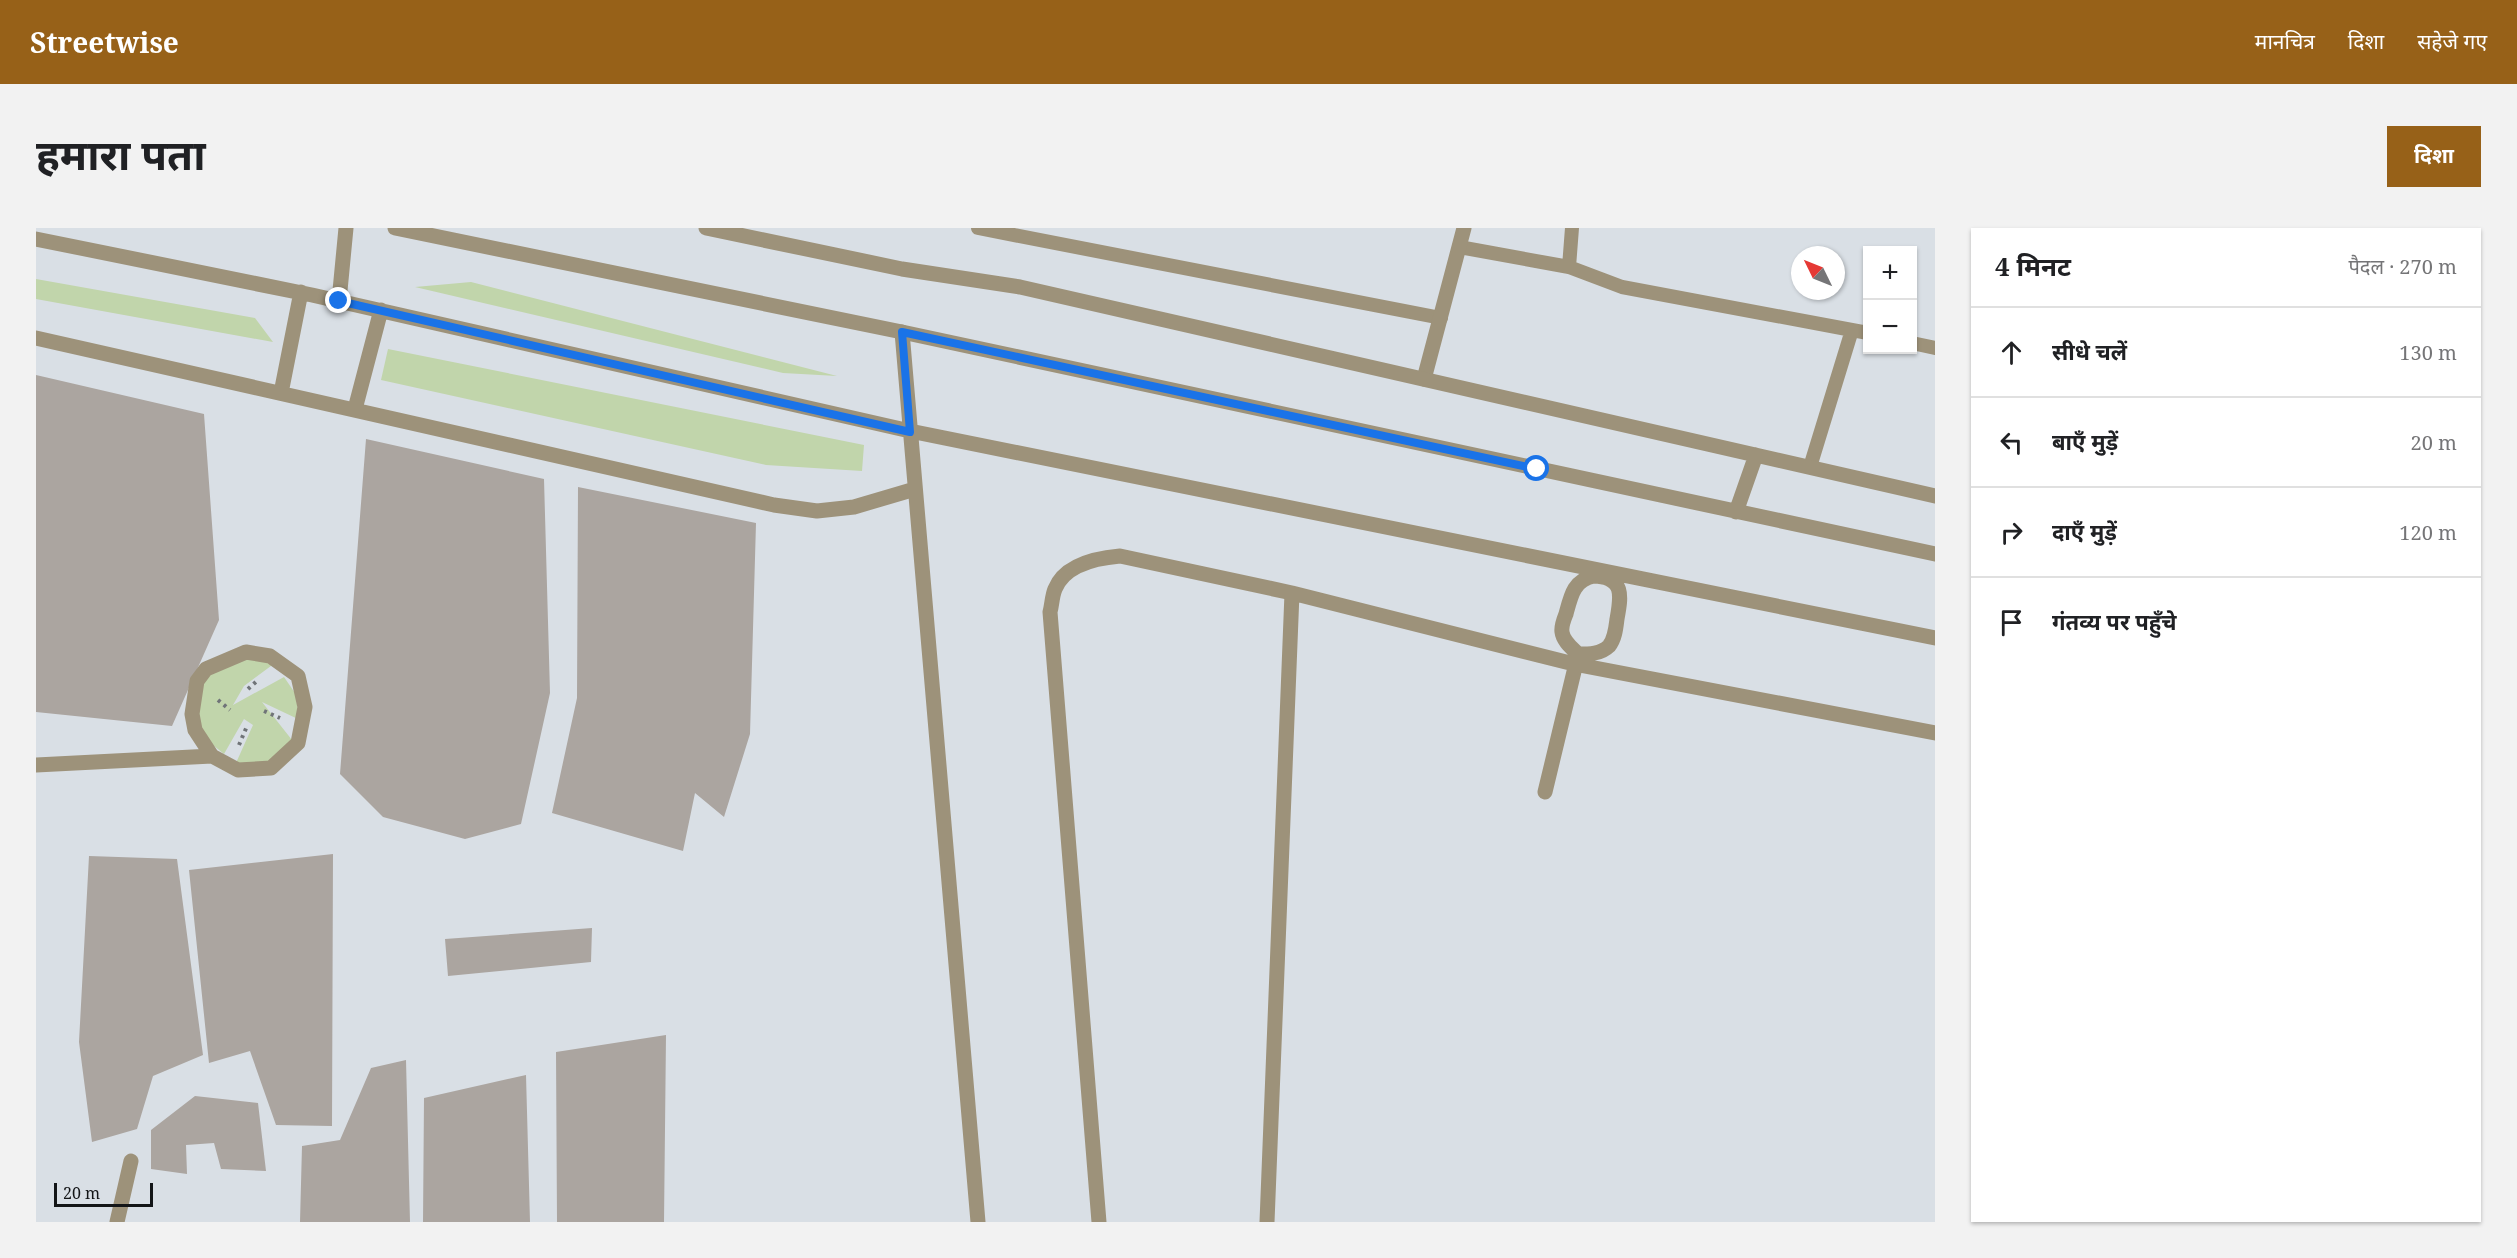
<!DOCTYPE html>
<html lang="hi">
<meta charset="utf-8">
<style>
:root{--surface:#fff;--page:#f2f2f2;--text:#202124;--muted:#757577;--line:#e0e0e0;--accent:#976118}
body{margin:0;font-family:"Noto Serif","Noto Sans Devanagari",serif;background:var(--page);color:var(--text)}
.controls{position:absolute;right:18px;top:18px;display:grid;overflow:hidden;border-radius:0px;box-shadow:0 2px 4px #0004}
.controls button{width:54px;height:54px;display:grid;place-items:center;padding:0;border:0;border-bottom:2px solid var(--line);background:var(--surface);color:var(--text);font:30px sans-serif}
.compass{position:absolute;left:1755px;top:18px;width:54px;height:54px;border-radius:50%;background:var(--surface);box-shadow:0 2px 4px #0004;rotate:313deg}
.scale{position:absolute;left:18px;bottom:15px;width:99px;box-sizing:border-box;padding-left:6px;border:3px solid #131517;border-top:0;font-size:16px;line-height:21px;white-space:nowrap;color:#131517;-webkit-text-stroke:4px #d9dfe5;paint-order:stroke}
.stop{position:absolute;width:18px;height:18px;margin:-14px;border:4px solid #1a73e8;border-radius:50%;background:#fff}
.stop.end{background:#1a73e8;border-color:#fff;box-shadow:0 2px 6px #0008}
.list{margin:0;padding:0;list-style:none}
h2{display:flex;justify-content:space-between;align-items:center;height:78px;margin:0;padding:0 24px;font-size:26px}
h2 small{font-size:20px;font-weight:400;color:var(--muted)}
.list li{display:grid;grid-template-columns:39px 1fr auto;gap:18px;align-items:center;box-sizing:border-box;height:90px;padding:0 24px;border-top:2px solid var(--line)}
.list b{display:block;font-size:22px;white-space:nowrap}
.list em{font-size:20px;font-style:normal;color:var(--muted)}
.icon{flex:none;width:33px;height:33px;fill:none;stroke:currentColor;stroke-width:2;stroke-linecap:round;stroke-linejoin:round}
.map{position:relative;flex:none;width:1899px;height:994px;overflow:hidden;border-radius:0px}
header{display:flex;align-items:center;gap:36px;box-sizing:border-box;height:84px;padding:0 30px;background:var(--accent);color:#fff}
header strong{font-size:28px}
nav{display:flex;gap:33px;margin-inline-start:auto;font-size:21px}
.intro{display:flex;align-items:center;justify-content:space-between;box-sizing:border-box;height:144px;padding:0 36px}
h1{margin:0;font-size:42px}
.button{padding:15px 27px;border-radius:0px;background:var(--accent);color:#fff;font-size:21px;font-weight:700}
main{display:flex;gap:36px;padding:0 36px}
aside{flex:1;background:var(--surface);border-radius:0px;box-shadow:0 2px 4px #0004}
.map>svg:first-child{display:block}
.green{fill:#c1d5ab}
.building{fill:#aba5a0}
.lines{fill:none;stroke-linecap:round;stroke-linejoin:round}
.path{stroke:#707478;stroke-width:4;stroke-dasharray:3 4.5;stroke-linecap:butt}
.service{stroke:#9d927a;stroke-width:14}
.minor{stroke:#9d927a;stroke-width:15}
.tertiary{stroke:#9d927a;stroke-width:15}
.route{stroke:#1a73e8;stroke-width:8}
</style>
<header>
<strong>Streetwise</strong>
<nav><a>मानचित्र</a><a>दिशा</a><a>सहेजे गए</a></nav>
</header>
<div class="intro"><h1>हमारा पता</h1><a class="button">दिशा</a></div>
<main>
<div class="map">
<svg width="1899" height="994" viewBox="0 0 1899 994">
<rect width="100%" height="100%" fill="#d9dfe5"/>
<path class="green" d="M0 51 219 90 237 114 0 71Z
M435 54 801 148 747 145 379 59Z
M352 121 828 217 826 243 730 237 345 152Z
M211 430 239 435 208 458 197 477 248 449 259 465 264 492 226 474 256 512 233 536 200 535 217 497 208 491 188 526 167 509 161 477 169 449Z"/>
<path class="building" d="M0 147 168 186 183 392 136 498 0 484Z
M330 211 508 251 514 465 485 596 429 611 347 589 304 546Z
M542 259 720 295 714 506 688 589 659 565 647 623 516 585 541 470Z
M297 626 296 898 240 897 214 823 173 835 153 642Z
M53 628 141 631 167 827 117 848 101 901 56 914 43 814Z
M556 700 555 734 412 748 409 711Z
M630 807 628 994H521L520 824Z
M370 832 374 994H264L266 918 304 912 335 840Z
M490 847 494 994H387L388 870Z
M159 868 222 875 230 943 185 941 178 915 150 917 151 946 115 941V902Z"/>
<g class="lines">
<path class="path" d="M212 461 222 452
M182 472 194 482
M228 483 244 490
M203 517 211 498"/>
<path class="service" d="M942 0 1405 90
M1536 0 1533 39 1586 59 1832 105
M1423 19 1533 39
M1876 115 1899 120
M1774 239 1816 102"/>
<path class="minor" d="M0 11 276 67 874 203 1899 410
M303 73 310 0
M866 104 942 994
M0 110 738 277 781 283 818 279 879 261
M1388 151 1428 0
M245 165 265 64
M319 181 345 82
M1558 348C1589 349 1585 369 1581 391 1580 399 1579 411 1573 418 1565 426 1553 426 1542 426 1536 420 1527 413 1526 404 1525 398 1528 391 1530 386 1535 367 1538 352 1558 348Z
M0 537 176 528 202 542 235 540 262 515 269 479 262 448 234 428 210 424 170 441 161 453 156 486 159 502 176 528
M1509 564 1542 427
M81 994 95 933
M1063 994 1014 384C1016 377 1016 368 1019 361 1029 336 1061 330 1084 328L1256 365 1538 436 1899 505
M1231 994 1256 365"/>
<path class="tertiary" d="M359 0 866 104 1899 326
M670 0 866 41 984 59 1899 268
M1700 284 1720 227"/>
</g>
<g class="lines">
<path class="route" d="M303 73 874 204 866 104 1501 241"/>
</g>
</svg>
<div class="controls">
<button>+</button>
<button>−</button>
</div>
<svg class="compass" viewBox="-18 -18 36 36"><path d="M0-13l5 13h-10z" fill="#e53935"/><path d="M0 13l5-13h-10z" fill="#757577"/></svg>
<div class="scale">20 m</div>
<div class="stop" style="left:1501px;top:241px"></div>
<div class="stop end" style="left:303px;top:73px"></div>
</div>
<aside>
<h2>4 मिनट<small>पैदल · 270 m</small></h2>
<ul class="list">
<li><svg class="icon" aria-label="ahead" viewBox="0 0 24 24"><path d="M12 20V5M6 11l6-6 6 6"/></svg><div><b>सीधे चलें</b></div><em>130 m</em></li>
<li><svg class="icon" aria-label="left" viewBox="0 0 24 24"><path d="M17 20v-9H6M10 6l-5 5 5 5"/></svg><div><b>बाएँ मुड़ें</b></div><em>20 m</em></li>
<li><svg class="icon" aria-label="right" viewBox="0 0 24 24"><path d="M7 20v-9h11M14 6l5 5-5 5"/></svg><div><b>दाएँ मुड़ें</b></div><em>120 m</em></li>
<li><svg class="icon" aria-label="arrive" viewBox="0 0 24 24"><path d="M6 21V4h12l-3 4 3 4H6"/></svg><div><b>गंतव्य पर पहुँचे</b></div></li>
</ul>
</aside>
</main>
